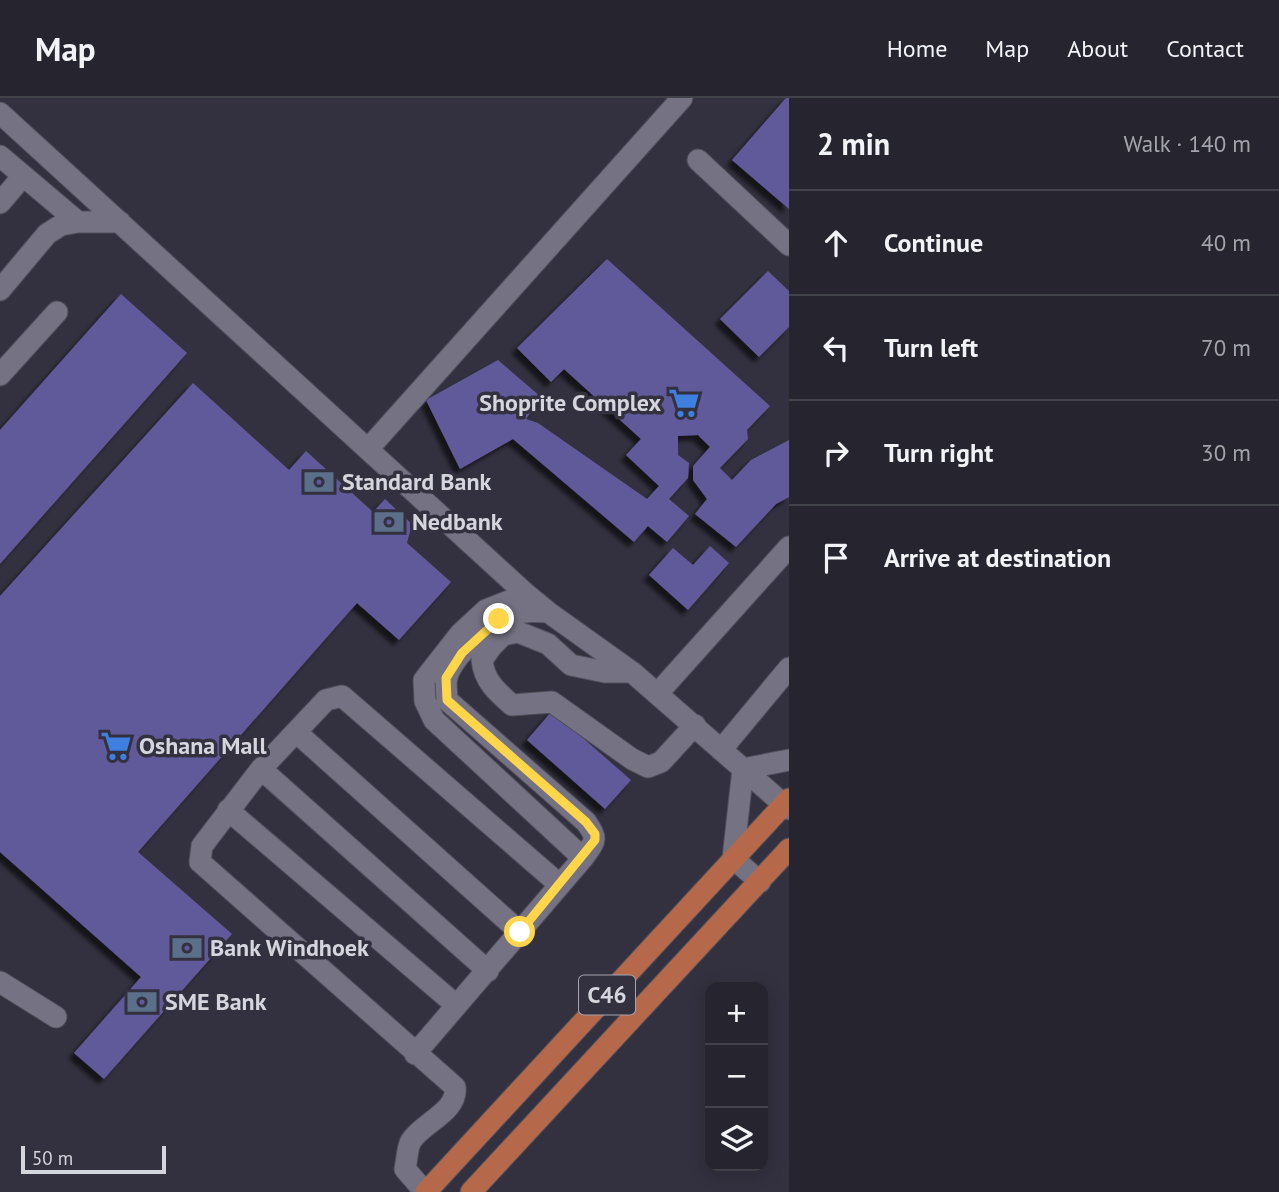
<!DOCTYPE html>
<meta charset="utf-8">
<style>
:root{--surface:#26252f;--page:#32313b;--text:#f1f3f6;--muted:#a4a5aa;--line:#42424b}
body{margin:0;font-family:"PT Sans",sans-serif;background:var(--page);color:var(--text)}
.controls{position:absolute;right:21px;bottom:21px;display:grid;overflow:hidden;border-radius:14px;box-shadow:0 4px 18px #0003}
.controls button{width:63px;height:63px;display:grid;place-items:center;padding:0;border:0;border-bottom:2px solid var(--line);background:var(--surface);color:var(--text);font:35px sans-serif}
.scale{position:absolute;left:21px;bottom:18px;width:145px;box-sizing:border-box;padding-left:7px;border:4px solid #d5d5dd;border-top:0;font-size:19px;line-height:24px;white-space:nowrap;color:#d5d5dd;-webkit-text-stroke:5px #33313f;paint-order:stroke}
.stop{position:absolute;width:21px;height:21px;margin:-16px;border:5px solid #ffd54a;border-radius:50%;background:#fff}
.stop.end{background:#ffd54a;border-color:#fff;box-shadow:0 2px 7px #0008}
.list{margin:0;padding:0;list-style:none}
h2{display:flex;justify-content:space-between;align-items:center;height:91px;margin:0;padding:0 28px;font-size:30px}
h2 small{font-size:23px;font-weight:400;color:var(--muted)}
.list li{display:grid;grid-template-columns:46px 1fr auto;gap:21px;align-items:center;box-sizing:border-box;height:105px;padding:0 28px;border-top:2px solid var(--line)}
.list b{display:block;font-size:26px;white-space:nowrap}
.list em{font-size:23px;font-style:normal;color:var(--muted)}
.icon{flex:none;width:38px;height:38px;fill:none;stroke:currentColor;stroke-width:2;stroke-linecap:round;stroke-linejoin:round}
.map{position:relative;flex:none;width:789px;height:1094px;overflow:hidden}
header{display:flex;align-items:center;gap:42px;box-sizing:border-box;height:98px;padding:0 35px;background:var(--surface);border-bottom:2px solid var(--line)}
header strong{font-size:33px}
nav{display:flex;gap:38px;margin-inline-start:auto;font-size:24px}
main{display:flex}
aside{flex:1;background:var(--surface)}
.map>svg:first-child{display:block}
.building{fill:#615a9b;filter:url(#shadow)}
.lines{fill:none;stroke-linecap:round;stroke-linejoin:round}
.minor-casing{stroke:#4f4e59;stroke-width:23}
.major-casing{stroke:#4f4e59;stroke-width:23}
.minor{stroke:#757383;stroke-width:21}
.major{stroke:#b6684b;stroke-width:21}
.route{stroke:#ffd54a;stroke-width:9}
.labels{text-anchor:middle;stroke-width:7;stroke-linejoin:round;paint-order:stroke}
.shield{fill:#33313f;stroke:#a4a4ae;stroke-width:2}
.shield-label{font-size:23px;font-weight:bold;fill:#d5d5dd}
.poi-label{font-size:24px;font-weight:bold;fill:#d5d5dd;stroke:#33313f;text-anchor:start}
</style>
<header>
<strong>Map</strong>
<nav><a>Home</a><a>Map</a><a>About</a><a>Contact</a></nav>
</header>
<main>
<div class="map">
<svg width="789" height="1094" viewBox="0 0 789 1094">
<defs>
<filter id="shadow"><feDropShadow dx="-5.5" dy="5.5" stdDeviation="2" flood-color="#0009"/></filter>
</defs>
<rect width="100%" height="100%" fill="#33313f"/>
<path class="building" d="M786 0H789V111L732 62Z
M607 161 770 308 747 332 748 341 720 370 732 382 751 362 789 342V399L776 406 736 449 695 416 707 401 693 382V368L710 349 698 337 678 338V357L689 365 688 380 669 401 689 418 667 444 648 428 634 444 513 341 460 371 426 302 498 262 541 299 526 321 538 325 647 401 659 388 626 357 641 341 564 271 551 284 517 250Z
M768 173 789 193V229L759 259 720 221Z
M121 196 187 255 0 466V332Z
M193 285 289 372 306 353 373 414 385 401 412 426 407 445 451 484 399 542 357 505 138 754 232 836 104 981 74 955 141 879 0 754V498Z
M710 448 729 465 688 512 649 477 673 450 693 467Z
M552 613 631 682 605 711 527 642Z"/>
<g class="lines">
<g class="minor-casing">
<path id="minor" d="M0 15 526 496 548 514 632 574 789 711
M0 58 78 124H120
M698 62 789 147
M0 105 23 78
M0 192 47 136 61 127 78 124
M0 277 57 214
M368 351 682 0
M514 501 486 512 460 536 424 582 425 603 434 622 583 760
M632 574H605L571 567 548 546 518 534 503 537 492 548 482 562C484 583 497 594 512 607L552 604 632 661 648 669 661 664 695 627
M658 595 789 449
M296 634 520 834
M721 652 789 570
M261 671 488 873
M228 712 456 907
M760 784 733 760 743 671 789 662
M0 884 56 919
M415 956 583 760C595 743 599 742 586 724L447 602C447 595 445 585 447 579 453 559 489 524 509 517 521 513 535 513 548 514
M425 1094 405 1071C407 1062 407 1050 411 1043 423 1024 458 1014 455 989L200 764 202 748 261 671 326 602 342 598 560 787"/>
</g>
<g class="major-casing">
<path id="major" d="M426 1094 789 701
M471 1094 789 751"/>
</g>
<use href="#minor" class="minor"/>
<use href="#major" class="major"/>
</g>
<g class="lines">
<path class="route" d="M499 521 462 555 446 580 447 602 586 724 595 736V742L520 834"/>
</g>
<defs>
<g id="supermarket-bare" transform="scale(2.415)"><path d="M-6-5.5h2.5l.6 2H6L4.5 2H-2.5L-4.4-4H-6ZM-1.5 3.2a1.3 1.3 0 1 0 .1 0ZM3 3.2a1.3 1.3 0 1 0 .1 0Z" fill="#3f7fe0" stroke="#33313f" stroke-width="2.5" paint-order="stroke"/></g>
<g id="bank-bare" transform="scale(2.415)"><path d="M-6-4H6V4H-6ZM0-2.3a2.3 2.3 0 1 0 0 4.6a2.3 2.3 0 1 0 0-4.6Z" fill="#5c6f8a" stroke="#33313f" stroke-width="2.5" paint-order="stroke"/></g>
</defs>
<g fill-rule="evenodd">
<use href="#supermarket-bare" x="684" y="305"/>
<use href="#bank-bare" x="319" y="384"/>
<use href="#bank-bare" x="389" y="424"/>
<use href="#supermarket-bare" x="116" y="648"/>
<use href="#bank-bare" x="187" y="850"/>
<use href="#bank-bare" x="142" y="904"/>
</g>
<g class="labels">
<rect class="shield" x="579" y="877.5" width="56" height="39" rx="5"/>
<g class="shield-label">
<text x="607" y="905">C46</text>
</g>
<g class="poi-label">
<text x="661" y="313" text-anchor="end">Shoprite Complex</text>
<text x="342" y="392">Standard Bank</text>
<text x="412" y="432">Nedbank</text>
<text x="139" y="656">Oshana Mall</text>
<text x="210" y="858">Bank Windhoek</text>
<text x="165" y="912">SME Bank</text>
</g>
</g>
</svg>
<div class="controls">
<button>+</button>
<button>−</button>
<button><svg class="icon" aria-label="layers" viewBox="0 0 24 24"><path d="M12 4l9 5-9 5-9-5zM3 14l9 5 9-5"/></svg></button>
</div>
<div class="scale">50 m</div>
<div class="stop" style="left:520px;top:834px"></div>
<div class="stop end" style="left:499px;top:521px"></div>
</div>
<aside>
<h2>2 min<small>Walk · 140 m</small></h2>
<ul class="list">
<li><svg class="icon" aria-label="ahead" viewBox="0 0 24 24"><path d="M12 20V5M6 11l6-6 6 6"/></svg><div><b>Continue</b></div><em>40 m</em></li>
<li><svg class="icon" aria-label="left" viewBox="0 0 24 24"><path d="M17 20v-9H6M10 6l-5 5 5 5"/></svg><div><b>Turn left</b></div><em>70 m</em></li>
<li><svg class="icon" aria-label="right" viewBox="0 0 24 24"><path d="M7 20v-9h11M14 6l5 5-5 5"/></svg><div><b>Turn right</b></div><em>30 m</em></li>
<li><svg class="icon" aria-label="arrive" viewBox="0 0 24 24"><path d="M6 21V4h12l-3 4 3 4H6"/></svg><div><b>Arrive at destination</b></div></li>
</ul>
</aside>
</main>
